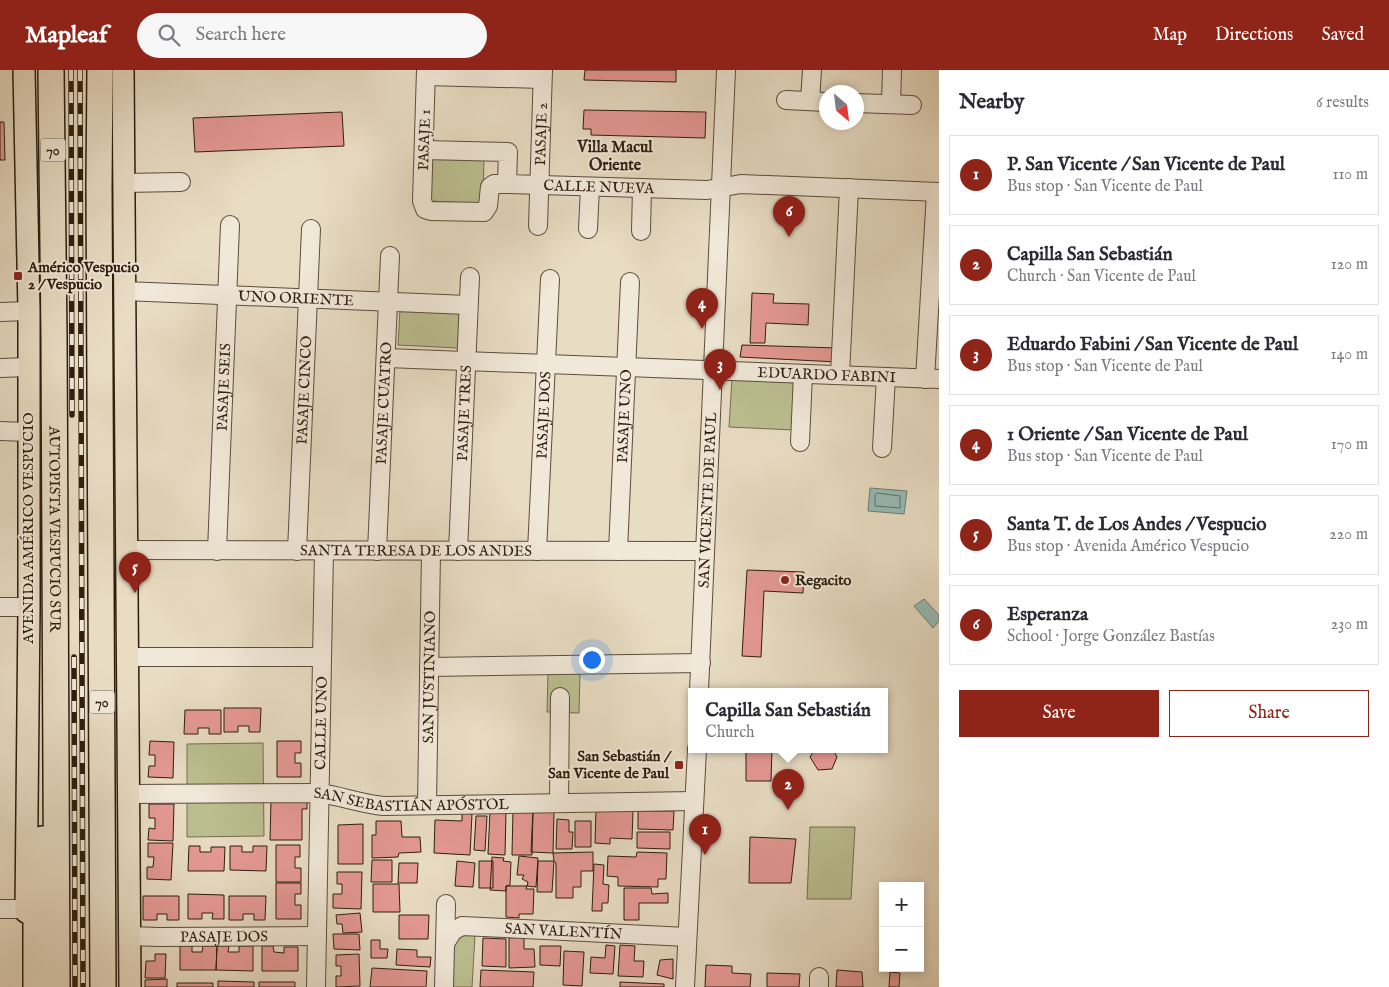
<!DOCTYPE html>
<meta charset="utf-8">
<style>
:root{--surface:#fff;--page:#f7f7f7;--text:#2b2b33;--muted:#7c7c81;--line:#e1e1e2;--accent:#8f2418}
body{margin:0;font-family:"IM FELL English",serif;background:var(--page);color:var(--text)}
.controls{position:absolute;right:15px;bottom:15px;display:grid;overflow:hidden;border-radius:0px;box-shadow:0 2px 8px #0003}
.controls button{width:45px;height:45px;display:grid;place-items:center;padding:0;border:0;border-bottom:1px solid var(--line);background:var(--surface);color:var(--text);font:25px sans-serif}
.compass{position:absolute;left:819px;top:15px;width:45px;height:45px;border-radius:50%;background:var(--surface);box-shadow:0 2px 8px #0003;rotate:152deg}
.you{position:absolute;left:591px;top:589px;width:18px;height:18px;margin:-12px;border:4px solid #fff;border-radius:50%;background:#1a73e8;box-shadow:0 0 0 8px #1a73e833}
.badge{display:grid;place-items:center;width:32px;height:32px;border-radius:50%;background:var(--accent);color:#fff;font-size:16px;font-weight:700}
.pin{position:absolute;translate:-50% -41px;filter:drop-shadow(0 1px 2px #0008)}
.pin::after{content:'';position:absolute;top:26px;width:18px;height:15px;background:inherit;clip-path:polygon(0 0,100% 0,50% 100%)}
.popup{position:absolute;left:688px;top:618px;width:200px;height:65px;box-sizing:border-box;display:grid;place-content:center;border-radius:0px;background:var(--surface);filter:drop-shadow(0 1px 4px #0005);font-size:16px;white-space:nowrap;color:var(--muted)}
.popup b{font-size:19px;color:var(--text)}
.popup::after{content:'';position:absolute;left:50%;top:100%;margin-left:-10px;border:10px solid transparent;border-top-color:var(--surface)}
.list{margin:0;padding:0;list-style:none}
h2{display:flex;justify-content:space-between;align-items:center;height:65px;margin:0;padding:0 20px;font-size:21px}
h2 small{font-size:16px;font-weight:400;color:var(--muted)}
.list li{display:grid;grid-template-columns:32px 1fr auto;gap:15px;align-items:center;box-sizing:border-box;height:80px;margin:0 10px 10px;padding:0 10px;border:1px solid var(--line);border-radius:0px}
.list b{display:block;font-size:19px;white-space:nowrap}
.list p{margin:0;font-size:16px;white-space:nowrap;color:var(--muted)}
.list em{font-size:16px;font-style:normal;color:var(--muted)}
.actions{display:flex;gap:10px;padding:15px 20px}
.actions a{flex:1;padding:11px 0;border:1px solid var(--accent);border-radius:0px;text-align:center;font-size:18px;color:var(--accent)}
.actions .main{background:var(--accent);color:#fff}
.icon{flex:none;width:28px;height:28px;fill:none;stroke:currentColor;stroke-width:2;stroke-linecap:round;stroke-linejoin:round}
.map{position:relative;flex:none;width:939px;height:917px;overflow:hidden}
header{display:flex;align-items:center;gap:30px;box-sizing:border-box;height:70px;padding:0 25px;background:var(--accent);color:#fff}
header strong{font-size:24px}
nav{display:flex;gap:28px;margin-inline-start:auto;font-size:18px}
.search{width:350px;height:45px;background:var(--page);display:flex;align-items:center;gap:12px;box-sizing:border-box;padding:0 18px;border-radius:28px;color:var(--muted);font-size:19px}
main{display:flex}
aside{flex:1;background:var(--surface)}
.map>svg:first-child{display:block}
.green{fill:#bbbf90;stroke:#746e50}
.water{fill:#97bbb7;stroke:#6d7c74}
.lines{fill:none;stroke-linecap:round;stroke-linejoin:round}
.shore{stroke:#626c63;stroke-width:1}
.building{fill:#e59994;stroke:#2e1d0f}
.minor-casing{stroke:#5c4d3c;stroke-width:20}
.major-casing{stroke:#2e1d0f;stroke-width:24}
.highway-casing{stroke:#2e1d0f;stroke-width:28}
.minor{stroke:#f0e8d8;stroke-width:18}
.major{stroke:#e8dcc3;stroke-width:21}
.highway{stroke:#e8dcc3;stroke-width:25}
.rail-casing{stroke:#2e1d0f;stroke-width:5.5}
.rail{stroke:#f0e8d8;stroke-width:4;stroke-dasharray:11;stroke-linecap:butt}
.poi-dot{fill:#8f2418;stroke:#f0e8d8;stroke-width:2}
.labels{text-anchor:middle;stroke-width:4;stroke-linejoin:round;paint-order:stroke}
.shield{fill:#f0e8d8;stroke:#685a4b;stroke-width:1}
.shield-label{font-size:14px;font-weight:bold;fill:#2e1d0f}
.street-label{font-size:15px;fill:#2e1d0f;stroke:#f0e8d8}
.poi-label{font-size:15px;font-weight:bold;fill:#2e1d0f;stroke:#f0e8d8;text-anchor:start}
.neighbourhood-label{font-size:16px;font-weight:bold;fill:#2e1d0f;stroke:#f0e8d8}
</style>
<header>
<strong>Mapleaf</strong>
<div class="search"><svg class="icon" aria-label="search" viewBox="0 0 24 24"><circle cx="10" cy="10" r="6"/><path d="M15 15l6 6"/></svg>Search here</div>
<nav><a>Map</a><a>Directions</a><a>Saved</a></nav>
</header>
<main>
<div class="map">
<svg width="939" height="917" viewBox="0 0 939 917">
<rect width="100%" height="100%" fill="#e8dcc3"/>
<filter id="stains"><feTurbulence type="fractalNoise" baseFrequency=".004" numOctaves="4"/><feColorMatrix values="0 0 0 0 .2 0 0 0 0 .09 0 0 0 0 .02 0 0 0 .5 -.17"/></filter>
<radialGradient id="worn" r=".72"><stop offset=".6" stop-color="#630" stop-opacity="0"/><stop offset="1" stop-color="#630" stop-opacity=".3"/></radialGradient>
<path class="green" d="M431 84H484L483 134 431 131Z
M400 240 460 243 458 278 398 275Z
M732 308 797 311 794 360 729 357Z
M548 603H580L579 643 547 642Z
M263 673 264 766 187 767V674Z
M810 757H855L851 829H807Z
M459 864 475 865 472 917H447L449 874Z"/>
<path class="water" d="M870 418 907 421 904 444 868 441Z
M924 529 939 545V551L933 558 914 536Z"/>
<g class="lines">
<path class="shore" d="M877 423 900 426V438L875 436V425Z"/>
</g>
<path class="building" d="M585 0H676V12L584 10Z
M584 40 706 42 705 68 591 65V59H583Z
M342 42 344 76 195 82 193 48Z
M0 52H4L5 90H0Z
M752 223 774 224 773 233 809 234 808 255 766 253 765 273H750Z
M742 275 838 278 837 292 740 287Z
M747 500 804 502 803 523 764 521 761 587 742 586Z
M224 638H261L260 662H249V656H238V662H224Z
M185 640H221V664H209V658H198V664H184Z
M150 671 174 672 173 708 148 707 149 696H155V685H149Z
M277 671H301V683H295V693H301V707H277Z
M746 679H772L771 711H746Z
M815 679H833L837 687 832 699 818 700 810 687Z
M271 730H307V739H302V770H270Z
M149 734H174L173 771 148 770 149 758 155 759V748H149Z
M596 739 633 741 632 769 610 768V774L595 773Z
M513 740H533L532 785H512Z
M533 740 554 741 553 783 531 782Z
M638 741H674L673 760 638 759Z
M490 742H506L505 785 488 784Z
M462 743 472 744 470 785 434 783 435 750 462 751Z
M476 746H487L485 781 474 780Z
M557 749 569 750V762H573L572 779H556Z
M376 751H401L402 767H420L421 782 399 783 398 787 372 788V765H376Z
M575 751H591V777H575Z
M363 754V794H338V755Z
M637 762H670V779L637 778Z
M750 767 796 769 791 813H749Z
M148 773H173L171 810 147 809V797H153L154 787H148Z
M276 775H300V787H295V798H301V812H276Z
M189 776H200V782H211V777H225L224 801H188Z
M230 776H242V782H253V776H267L266 801 230 800Z
M593 782V801H581V817H573V828H556V793L554 791 553 783Z
M637 782 667 783 666 809H658V817L618 816V807L607 806 608 786 636 787Z
M519 786 538 788 536 817 527 816 528 812 522 809 524 805H517Z
M492 787 504 788 503 791 511 792 510 815 506 816V821L490 820Z
M372 790H392V812H371Z
M457 791 475 793 473 817 455 816Z
M479 791H493V818H479Z
M538 791H554L552 822H537Z
M399 793H418L417 813H398Z
M594 794 604 795 603 814 609 815 608 833H602V841H592Z
M337 802H362L361 839 333 838V824H342V814H337Z
M276 813H301V824H295V835H301V849H276Z
M373 814H399L400 842H373Z
M506 816H527L526 819H534L533 844H519V848L506 847Z
M624 818H651L652 824 668 823V833H639V850H624Z
M188 824 224 825V849H212L213 843H202V849H188Z
M143 826H179V850H167V844H157V850H143Z
M229 826H266L265 850H254V844H243V850H229Z
M360 843 362 862 343 863 342 854H337L336 845Z
M399 845H429L428 869H399Z
M333 864H359L360 880 334 879Z
M524 867V879H534L535 897 509 898V868Z
M483 868 506 869V897L482 896Z
M371 870H380V879H388L387 888H371Z
M606 875 615 876 613 904 590 903 591 887 605 888Z
M620 875 635 876 634 891H644L643 907 618 906Z
M180 876H192V882H202L203 876H217L216 900H180Z
M217 876H229L228 882H239V876H253V901L216 900Z
M262 876H273L274 882 284 883V877H298V901H262Z
M540 876H561L560 896 540 895Z
M397 879 417 880V887H431L430 897 396 895Z
M564 881 584 882 582 916 563 915Z
M155 884H166L165 908H145L146 891H155Z
M359 884 360 916 336 917V906H341V896H336V885Z
M673 889V909L657 905 660 890Z
M706 895 732 896V903L751 904 750 917H705Z
M372 898 427 901 426 917H370Z
M481 900 534 902 533 917H480Z
M837 900 862 902 863 917H836Z
M890 902 900 903 899 917H889Z
M767 903 800 904 799 917H767Z
M167 909V917H145V910Z
M218 911 254 912V917H218Z
M259 912H295V917H259Z
M620 912 664 914V917H620Z
M177 913H213V917H177Z"/>
<g class="lines">
<g class="minor-casing">
<g id="minor">
<path d="M426 0 422 131 425 139 431 141 484 142 488 136 490 117 494 114H507"/>
<path d="M426 6 542 9"/>
<path d="M786 30 826 32"/>
<path d="M810 31 812 0"/>
<path d="M856 33 912 35"/>
<path d="M891 34 892 0"/>
<path id="s1" d="M424 80 508 82 507 114 707 120 741 114 939 122"/>
<path d="M123 113 181 112"/>
<path id="s2" d="M538 156 543 0"/>
<path d="M588 159 590 117"/>
<path d="M641 161 642 118"/>
<path id="s3" d="M124 221 468 235"/>
<path d="M0 242 29 241"/>
<path id="s4" d="M387 288 939 309"/>
<path d="M0 298 29 297"/>
<path d="M840 305 849 118"/>
<path d="M925 309 936 122"/>
<path d="M0 361 28 362"/>
<path d="M800 372 803 304"/>
<path d="M882 378 886 307"/>
<path id="s5" d="M126 480 705 481"/>
<path id="s6" d="M217 481 230 155"/>
<path id="s7" d="M297 481 311 159"/>
<path id="s8" d="M377 481 390 186"/>
<path id="s9" d="M458 481 470 207"/>
<path id="s10" d="M537 481 550 209"/>
<path id="s11" d="M618 481 630 212"/>
<path d="M0 537H29"/>
<path d="M128 587H322"/>
<path d="M429 597 701 593"/>
<path id="s12" d="M699 621 726 0"/>
<path id="s13" d="M130 724 319 723C341 726 362 734 384 736L694 731"/>
<path d="M559 733 560 627"/>
<path id="s14" d="M427 735 431 481"/>
<path d="M0 839H26"/>
<path id="s15" d="M130 866 158 867 317 866"/>
<path id="s16" d="M446 872 453 861 462 856 687 867"/>
<path id="s17" d="M316 917 324 481"/>
<path d="M444 917 446 834"/>
<path d="M685 917 697 679"/>
<path d="M819 917V907"/>
</g>
</g>
<g class="major-casing">
<path id="major" d="M24 0 29 241V537L26 842
M123 0 130 917"/>
</g>
<g class="highway-casing">
<g id="highway">
<path id="s18" d="M51 0 54 268 57 917"/>
<path d="M100 0 99 115 103 917"/>
<path d="M36 917V839L42 769"/>
</g>
</g>
<use href="#minor" class="minor"/>
<use href="#major" class="major"/>
<use href="#highway" class="highway"/>
<g class="rail-casing">
<path id="rail" d="M71 0 72 345
M80 0 83 917
M74 587 75 917"/>
</g>
<use href="#rail" class="rail"/>
</g>
<g class="poi-dot">
<rect x="13" y="201" width="10" height="10" rx="2.5"/>
<circle cx="785" cy="510" r="5"/>
<rect x="674" y="690" width="10" height="10" rx="2.5"/>
</g>
<g class="labels">
<g class="shield">
<rect x="40.5" y="68.5" width="25" height="23" rx="4"/>
<rect x="89.5" y="620.5" width="25" height="23" rx="4"/>
</g>
<g class="shield-label">
<text x="53" y="85">70</text>
<text x="102" y="637">70</text>
</g>
<g class="street-label">
<text dy="5" stroke="none"><textPath href="#s2" startOffset="92">PASAJE 2</textPath></text>
<text transform="translate(424 70) rotate(-88)" y="5">PASAJE 1</text>
<text dy="5" stroke="none"><textPath href="#s1" startOffset="208">CALLE NUEVA</textPath></text>
<text dy="5" stroke="none"><textPath href="#s3" startOffset="172">UNO ORIENTE</textPath></text>
<text dy="5" stroke="none"><textPath href="#s4" startOffset="440">EDUARDO FABINI</textPath></text>
<text dy="5" stroke="none"><textPath href="#s6" startOffset="164">PASAJE SEIS</textPath></text>
<text dy="5" stroke="none"><textPath href="#s7" startOffset="161">PASAJE CINCO</textPath></text>
<text dy="5" stroke="none"><textPath href="#s8" startOffset="148">PASAJE CUATRO</textPath></text>
<text dy="5" stroke="none"><textPath href="#s9" startOffset="138">PASAJE TRES</textPath></text>
<text dy="5" stroke="none"><textPath href="#s10" startOffset="136">PASAJE DOS</textPath></text>
<text dy="5" stroke="none"><textPath href="#s11" startOffset="135">PASAJE UNO</textPath></text>
<text dy="5" stroke="none"><textPath href="#s12" startOffset="191">SAN VICENTE DE PAUL</textPath></text>
<text transform="translate(28 458) rotate(-90)" y="5">AVENIDA AMÉRICO VESPUCIO</text>
<text dy="5" stroke="none"><textPath href="#s18" startOffset="459">AUTOPISTA VESPUCIO SUR</textPath></text>
<text dy="5" stroke="none"><textPath href="#s5" startOffset="290">SANTA TERESA DE LOS ANDES</textPath></text>
<text dy="5" stroke="none"><textPath href="#s14" startOffset="128">SAN JUSTINIANO</textPath></text>
<text dy="5" stroke="none"><textPath href="#s17" startOffset="264">CALLE UNO</textPath></text>
<text dy="5" stroke="none"><textPath href="#s13" startOffset="282">SAN SEBASTIÁN APÓSTOL</textPath></text>
<text dy="5" stroke="none"><textPath href="#s16" startOffset="125">SAN VALENTÍN</textPath></text>
<text dy="5" stroke="none"><textPath href="#s15" startOffset="94">PASAJE DOS</textPath></text>
</g>
<g class="poi-label">
<text x="28" y="202">Américo Vespucio<tspan x="28" dy="17">2 / Vespucio</tspan></text>
<text x="795" y="515">Regacito</text>
<text x="669" y="691" text-anchor="end">San Sebastián /<tspan x="669" dy="17">San Vicente de Paul</tspan></text>
</g>
<g class="neighbourhood-label">
<text x="615" y="82">Villa Macul<tspan x="615" dy="18">Oriente</tspan></text>
</g>
</g>
<rect width="100%" height="100%" filter="url(#stains)"/>
<rect width="100%" height="100%" fill="url(#worn)"/>
</svg>
<div class="controls">
<button>+</button>
<button>−</button>
</div>
<svg class="compass" viewBox="-18 -18 36 36"><path d="M0-13l5 13h-10z" fill="#e53935"/><path d="M0 13l5-13h-10z" fill="#7c7c81"/></svg>
<div class="you"></div>
<div class="pin badge" style="left:705px;top:785px">1</div>
<div class="pin badge" style="left:788px;top:740px">2</div>
<div class="popup"><b>Capilla San Sebastián</b>Church</div>
<div class="pin badge" style="left:720px;top:320px">3</div>
<div class="pin badge" style="left:702px;top:259px">4</div>
<div class="pin badge" style="left:135px;top:523px">5</div>
<div class="pin badge" style="left:789px;top:167px">6</div>
</div>
<aside>
<h2>Nearby<small>6 results</small></h2>
<ul class="list">
<li><span class="badge">1</span><div><b>P. San Vicente / San Vicente de Paul</b><p>Bus stop · San Vicente de Paul</p></div><em>110 m</em></li>
<li><span class="badge">2</span><div><b>Capilla San Sebastián</b><p>Church · San Vicente de Paul</p></div><em>120 m</em></li>
<li><span class="badge">3</span><div><b>Eduardo Fabini / San Vicente de Paul</b><p>Bus stop · San Vicente de Paul</p></div><em>140 m</em></li>
<li><span class="badge">4</span><div><b>1 Oriente / San Vicente de Paul</b><p>Bus stop · San Vicente de Paul</p></div><em>170 m</em></li>
<li><span class="badge">5</span><div><b>Santa T. de Los Andes / Vespucio</b><p>Bus stop · Avenida Américo Vespucio</p></div><em>220 m</em></li>
<li><span class="badge">6</span><div><b>Esperanza</b><p>School · Jorge González Bastías</p></div><em>230 m</em></li>
</ul>
<div class="actions"><a class="main">Save</a><a>Share</a></div>
</aside>
</main>
